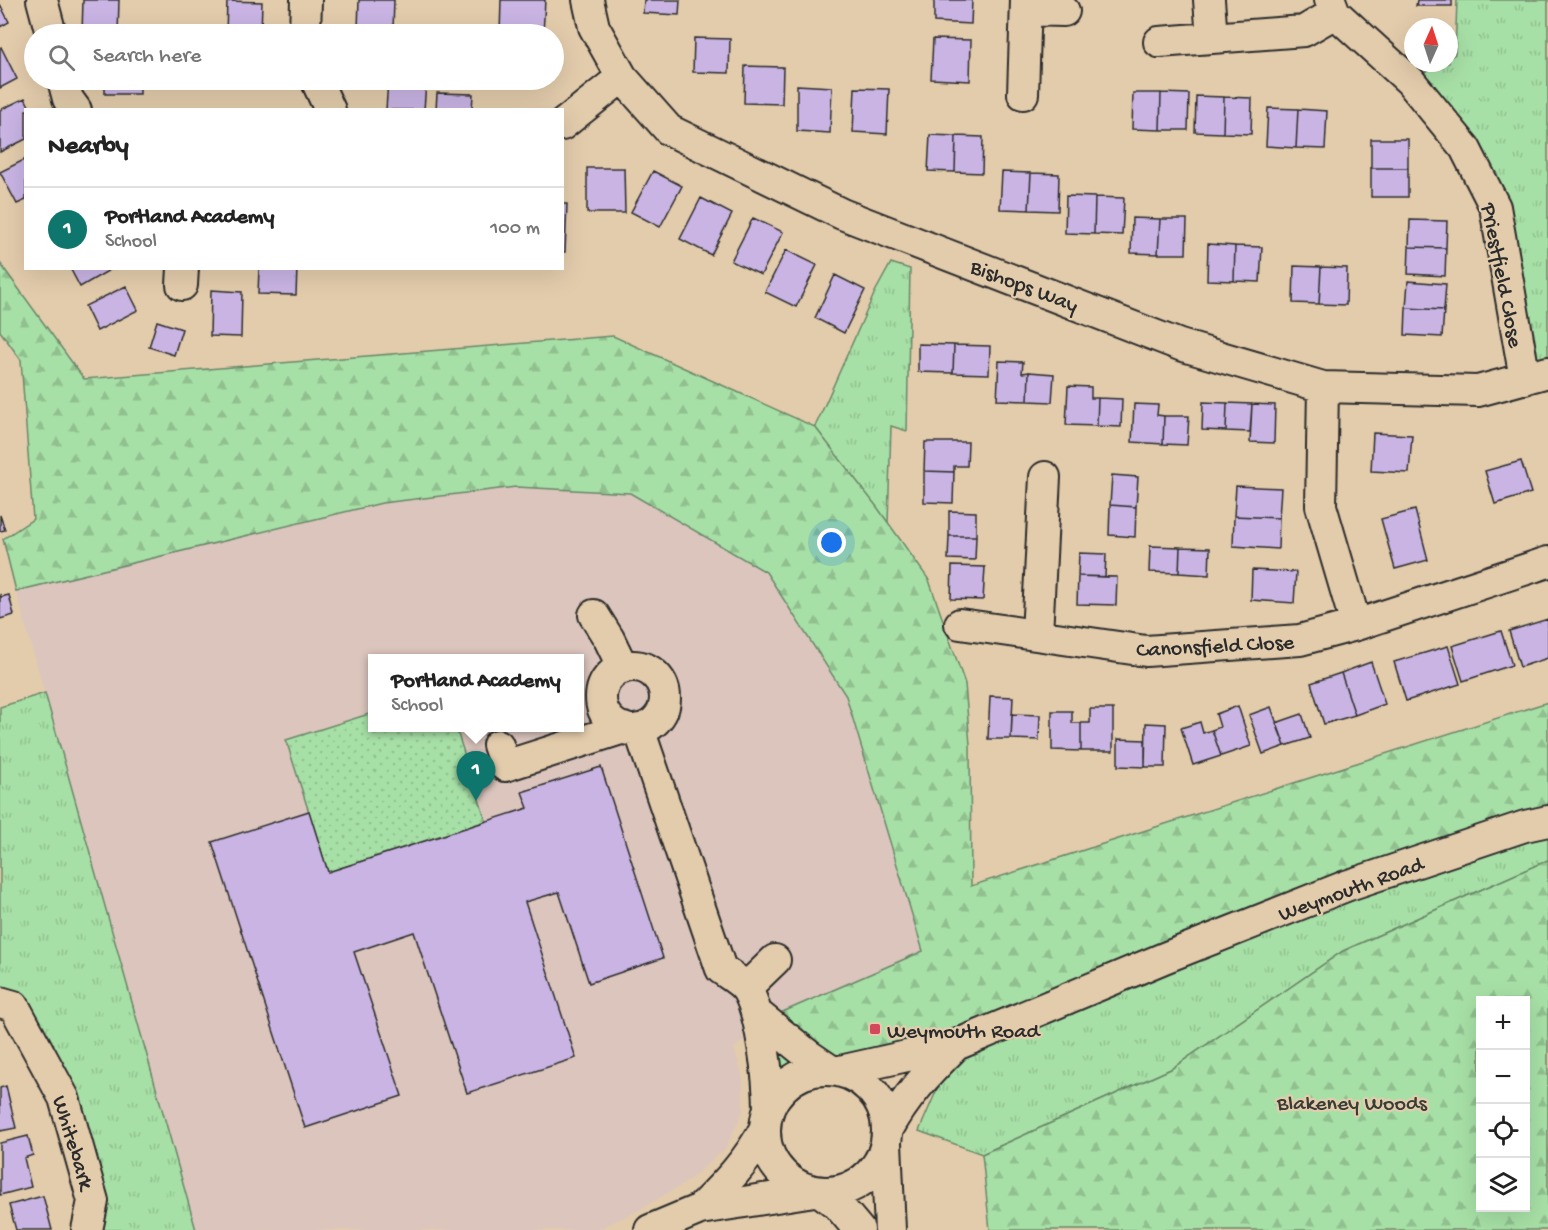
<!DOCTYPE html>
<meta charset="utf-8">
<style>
:root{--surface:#fff;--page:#f2f2f2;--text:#222;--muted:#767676;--line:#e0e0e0;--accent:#0f766e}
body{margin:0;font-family:"Gochi Hand",sans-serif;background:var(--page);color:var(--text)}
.controls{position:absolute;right:18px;bottom:18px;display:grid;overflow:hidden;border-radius:0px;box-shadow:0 6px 24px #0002}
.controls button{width:54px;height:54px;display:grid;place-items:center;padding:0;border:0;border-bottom:2px solid var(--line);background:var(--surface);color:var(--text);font:30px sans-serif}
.compass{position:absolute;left:1404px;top:18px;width:54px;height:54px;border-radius:50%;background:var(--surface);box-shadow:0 6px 24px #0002;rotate:3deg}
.you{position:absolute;left:832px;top:543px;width:21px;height:21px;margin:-15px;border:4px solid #fff;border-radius:50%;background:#1a73e8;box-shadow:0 0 0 9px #1a73e833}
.badge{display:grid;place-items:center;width:39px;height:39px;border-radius:50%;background:var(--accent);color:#fff;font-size:20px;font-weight:700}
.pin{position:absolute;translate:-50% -50px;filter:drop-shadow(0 2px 3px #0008)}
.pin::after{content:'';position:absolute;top:32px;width:21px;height:18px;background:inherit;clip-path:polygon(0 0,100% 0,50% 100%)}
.popup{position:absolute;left:368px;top:654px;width:216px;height:78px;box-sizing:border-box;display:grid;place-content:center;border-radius:0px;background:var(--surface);filter:drop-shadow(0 2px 4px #0005);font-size:20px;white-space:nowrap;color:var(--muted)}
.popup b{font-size:22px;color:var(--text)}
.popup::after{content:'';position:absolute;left:50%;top:100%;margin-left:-12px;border:12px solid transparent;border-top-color:var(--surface)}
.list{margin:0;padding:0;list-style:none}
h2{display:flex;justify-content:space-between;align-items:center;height:78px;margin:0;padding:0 24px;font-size:26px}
h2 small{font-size:20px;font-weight:400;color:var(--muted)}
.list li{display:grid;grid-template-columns:39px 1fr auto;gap:18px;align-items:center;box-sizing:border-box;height:84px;padding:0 24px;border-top:2px solid var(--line)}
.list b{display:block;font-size:22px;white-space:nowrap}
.list p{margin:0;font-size:20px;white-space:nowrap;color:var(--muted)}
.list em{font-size:20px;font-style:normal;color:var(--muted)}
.icon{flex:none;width:33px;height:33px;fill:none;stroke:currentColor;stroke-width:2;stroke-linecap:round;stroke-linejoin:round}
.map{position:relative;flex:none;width:1548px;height:1230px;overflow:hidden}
.search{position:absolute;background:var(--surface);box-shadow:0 6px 24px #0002;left:24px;top:24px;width:540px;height:66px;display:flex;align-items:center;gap:15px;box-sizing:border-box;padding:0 21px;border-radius:33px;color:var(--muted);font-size:22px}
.panel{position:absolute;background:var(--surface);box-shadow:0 6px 24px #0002;left:24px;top:108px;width:540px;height:162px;border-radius:0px}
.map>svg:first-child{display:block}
.built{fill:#dbc5bd;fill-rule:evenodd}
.grass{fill:url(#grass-tufts);stroke:#698668;stroke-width:1.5}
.forest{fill:url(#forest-firs);stroke:#698668;stroke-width:1.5;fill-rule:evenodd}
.park{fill:url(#park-dots);stroke:#698668;stroke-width:1.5}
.building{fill:#c9b4e4;stroke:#2b2b2b;stroke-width:1.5}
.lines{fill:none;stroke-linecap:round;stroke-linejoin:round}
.minor-casing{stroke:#2b2b2b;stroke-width:34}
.minor{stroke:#e3ccac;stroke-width:30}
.poi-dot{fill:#d1495b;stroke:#e3ccac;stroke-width:2}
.labels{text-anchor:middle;stroke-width:4.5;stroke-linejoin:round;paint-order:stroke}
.street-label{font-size:22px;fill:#2b2b2b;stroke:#e3ccac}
.poi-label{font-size:22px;fill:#2b2b2b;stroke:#e3ccac;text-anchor:start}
.park-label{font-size:22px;fill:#373d37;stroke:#e3ccac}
</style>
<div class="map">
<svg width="1548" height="1230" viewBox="0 0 1548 1230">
<defs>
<pattern id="grass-tufts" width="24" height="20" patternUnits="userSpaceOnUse" patternTransform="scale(1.5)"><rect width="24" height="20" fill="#a7e0a6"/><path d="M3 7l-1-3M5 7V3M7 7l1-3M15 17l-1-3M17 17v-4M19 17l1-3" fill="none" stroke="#90c08f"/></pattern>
<pattern id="forest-firs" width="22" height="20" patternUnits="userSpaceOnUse" patternTransform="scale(1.5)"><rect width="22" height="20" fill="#a7e0a6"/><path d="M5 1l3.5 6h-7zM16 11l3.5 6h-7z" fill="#90c08f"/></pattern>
<pattern id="park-dots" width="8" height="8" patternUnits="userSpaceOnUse" patternTransform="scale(1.5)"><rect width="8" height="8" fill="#a7e0a6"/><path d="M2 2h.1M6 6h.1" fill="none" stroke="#90c08f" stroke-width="1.8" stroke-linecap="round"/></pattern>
</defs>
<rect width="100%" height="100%" fill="#e3ccac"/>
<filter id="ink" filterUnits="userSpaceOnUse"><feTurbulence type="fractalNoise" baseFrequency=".0167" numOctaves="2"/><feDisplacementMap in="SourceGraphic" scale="12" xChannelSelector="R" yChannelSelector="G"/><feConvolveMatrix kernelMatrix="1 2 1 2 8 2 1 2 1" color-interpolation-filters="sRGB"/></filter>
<g filter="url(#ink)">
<path class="built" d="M516 487 630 493 766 572 846 696 923 951 778 1014 734 1048 743 1078V1111L725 1149 685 1183 635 1212 596 1230H196L16 591 383 503ZM372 658H580V728H372Z"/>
<path class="grass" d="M1457 0H1548V372L1525 379 1495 207 1410 81 1440 63H1449V58L1455 54Z
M891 263 910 269 907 431 891 426 888 523 815 427 875 292Z
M45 693 196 1230H87L64 1098 0 1002V707Z
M1548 821V860L1343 951 1171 1069 982 1154 919 1131 956 1045Z"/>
<path class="forest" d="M0 263 84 379 613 336 815 427 877 507 929 580 965 684 970 745 971 886 1548 702V821L826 1081 792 1097 749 1037 778 1014 923 951 846 696 766 572 630 493 516 487 382 503 16 591 3 539 33 519 21 360 0 331Z
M1548 860V1230H990L982 1154 1171 1069 1343 951ZM1480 1000H1526V1208H1480Z"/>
<path class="park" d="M372 713V728H456L486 821 328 872 286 740Z"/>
<path class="building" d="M83 0H119L118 34H82Z
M359 0H394L393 30 358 29Z
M501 0H545L543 34H500Z
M644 0H680L679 15 643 13Z
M934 0H972L971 24 934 22Z
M1417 0H1452V6H1416Z
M227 1 262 2 261 34H226Z
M0 4 9 22 0 27Z
M694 38 730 39 729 73 693 72Z
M933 39 971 40 970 81 931 79Z
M1 47 17 79 0 88V48Z
M745 66 783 67 782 104 744 103Z
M105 80H140V94H105Z
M388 80 426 82 424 110H386Z
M797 85 832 87 830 133 797 131Z
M855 88 889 89 887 134 853 132Z
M437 93 473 94 472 110H436Z
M1133 93H1161L1160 130 1132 129Z
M1161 93 1189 94 1188 130H1160Z
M1196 96 1224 97 1223 133 1195 132Z
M1224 97 1252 98 1251 134 1223 133Z
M25 98 31 110H26V139L0 152V110Z
M1268 108 1298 109 1296 148 1266 146Z
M1298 109 1327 111 1325 149 1296 148Z
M930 135 956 136 955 172 928 171Z
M956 136 983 137 982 173 955 172Z
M1371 139H1408V168H1371Z
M26 159V200L17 204 0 172Z
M587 168H624L625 213H587Z
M1371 168H1408V197H1371Z
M653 171 682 186 660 227 631 212Z
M1002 172 1031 173 1029 210 1000 209Z
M1031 173 1059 174 1058 211 1029 210Z
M1066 196 1095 197 1094 234 1065 233Z
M1095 197 1124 198 1122 235 1094 234Z
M701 198 732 214 711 255 680 239Z
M562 204H567L565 252H562Z
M753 218 783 232 761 275 731 261Z
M1132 218 1160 219 1158 254 1131 253Z
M1160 219H1187L1186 254H1158Z
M1410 220 1447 221 1446 248 1409 247Z
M1208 244 1235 246 1234 281 1207 280Z
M1235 246 1262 247 1260 282 1234 281Z
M1409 247 1446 248 1445 276 1408 274Z
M786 250 817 265 796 307 765 292Z
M1294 266 1321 267 1319 304 1293 303Z
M1321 267 1347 268 1346 305 1319 304Z
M70 268H113L80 287Z
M259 268H297L296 295 258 294Z
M835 275 865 290 844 333 815 318Z
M1408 281 1446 284 1444 310 1406 308Z
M126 286 138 310 97 331 85 306Z
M211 290 242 292 241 337 210 336Z
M1406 308 1444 310 1442 337 1405 335Z
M157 321 182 329 174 355 149 347Z
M918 344 954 345 953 373 918 372Z
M954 345 990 346 989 374 953 373Z
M999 361 1023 362 1022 373 1029 372 1028 401 997 400Z
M1029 372 1054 374 1052 402 1028 401Z
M1068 386 1091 387V398H1098L1097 426 1066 425Z
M1098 398 1122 399 1121 427 1097 426Z
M1203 402 1227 403 1226 431 1202 430Z
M1227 403 1252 404 1250 432 1226 431Z
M1134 404 1158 405 1157 415 1164 416 1163 444 1132 442Z
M1252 404 1275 405 1274 443 1250 442Z
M1164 416H1189L1187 445 1163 444Z
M1373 433 1412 435 1409 473 1371 471Z
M925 442H968L967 466H954V472L924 471Z
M1521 461 1531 493 1495 504 1485 471Z
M924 471 954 472 953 503 924 502Z
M1112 475 1138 477 1136 507 1110 505Z
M1236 486 1281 488 1279 518 1234 516Z
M1110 505 1136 507 1135 537 1109 535Z
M1415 510 1428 560 1395 569 1381 519Z
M949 511 976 512V536H949Z
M0 515 5 530 0 531Z
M1234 516 1279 518 1278 549 1233 546Z
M949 536H976L975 560 948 559Z
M1150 546 1180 547 1179 573 1149 572Z
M1180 547 1210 548 1209 575 1179 573Z
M1079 553 1106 554 1105 577 1078 576Z
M952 566 985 567 983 600 951 599Z
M1252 570 1296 572 1294 603 1251 600Z
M1078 576 1117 577 1116 605 1077 604Z
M0 594 1 597 9 595 14 615 0 619Z
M1548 619V658L1520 667 1509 631Z
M1501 631 1512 665 1463 681 1452 646Z
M1448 646 1460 684 1406 701 1394 662Z
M1371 662 1385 704 1355 715 1341 673Z
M1341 673 1355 715 1324 724 1311 683Z
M990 696 1013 697 1011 739H988Z
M1238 706 1251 746 1221 756 1212 730 1220 727 1216 714Z
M1271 707 1285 746 1263 754 1249 715Z
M1090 709H1113V751H1081V723H1090Z
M1052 711H1072V723H1081V751L1052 750Z
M1012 714 1040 715 1039 740 1011 739Z
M1302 714 1310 738 1285 746 1276 723Z
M1200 722 1203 733 1212 730 1221 756 1193 765 1181 728Z
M1146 723 1166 724 1165 767H1145Z
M1118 739 1145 740V767L1118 766Z
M601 767 663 958 589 983 559 892 525 902 576 1058 467 1093 414 932 354 952 402 1096 305 1128 212 842 309 811 328 872 528 808 522 792Z
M6 1086 16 1128 0 1131V1088Z
M28 1136 33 1155 24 1158 31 1187 0 1195V1143Z
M43 1196 52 1230H16L9 1205Z"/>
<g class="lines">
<g class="minor-casing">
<path id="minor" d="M42 0 51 34
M588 0 594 27 622 77 669 130 842 214 1180 345 1323 387 1478 391 1548 372
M1209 0 1212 38
M1330 0 1335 13 1410 81 1465 148 1495 207 1525 379
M1026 10 1064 11
M305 34 306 0
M1159 42 1304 31 1335 13
M63 80 68 99 76 110
M316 80 330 110
M1023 94 1026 0
M562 125 622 77
M182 285 183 268
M1323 387 1321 506 1356 625
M594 615 609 639 623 668
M960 624 1146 651 1300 640 1356 625 1548 562
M1037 635 1045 477
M601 698a32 32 0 1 1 64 0a32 32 0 1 1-64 0Z
M639 729 721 969C729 975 742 982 747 990 761 1012 769 1081 769 1109
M498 745 505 766 624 728
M746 988 775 960
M0 1002 14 1006 64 1098 93 1201 87 1230
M756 1013 808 1055 830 1070
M765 1131a61 61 0 1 1 122 0a61 61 0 1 1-122 0Z
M840 1071 956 1045 1164 958 1346 886 1525 826 1548 821
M887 1131C905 1097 929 1072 956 1045
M886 1143 890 1230
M821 1192 838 1205 859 1230
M700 1209C725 1184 749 1160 765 1128
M650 1230 700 1209 814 1191"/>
</g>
<use href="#minor" class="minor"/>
</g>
</g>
<rect class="poi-dot" x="869" y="1023" width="12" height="12" rx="3"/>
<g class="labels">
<g class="street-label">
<text transform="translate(1504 275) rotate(79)" y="8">Priestfield Close</text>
<text transform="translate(1025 284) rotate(21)" y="8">Bishops Way</text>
<text transform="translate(1215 644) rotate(-3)" y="8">Canonsfield Close</text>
<text transform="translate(1350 887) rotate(-20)" y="8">Weymouth Road</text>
<text transform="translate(75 1142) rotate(73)" y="8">Whitebark</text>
</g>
<g class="poi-label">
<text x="887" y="1037">Weymouth Road</text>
</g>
<g class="park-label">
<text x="1352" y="1109">Blakeney Woods</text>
</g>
</g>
</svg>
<div class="controls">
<button>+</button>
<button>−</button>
<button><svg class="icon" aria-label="locate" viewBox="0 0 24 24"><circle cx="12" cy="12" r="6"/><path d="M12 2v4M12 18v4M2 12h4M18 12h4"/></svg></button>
<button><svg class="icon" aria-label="layers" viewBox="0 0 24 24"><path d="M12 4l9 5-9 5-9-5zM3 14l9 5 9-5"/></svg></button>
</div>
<svg class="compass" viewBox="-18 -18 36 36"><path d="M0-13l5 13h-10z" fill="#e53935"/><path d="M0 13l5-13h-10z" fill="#767676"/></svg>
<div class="you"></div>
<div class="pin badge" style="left:476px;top:801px">1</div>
<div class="popup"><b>Portland Academy</b>School</div>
<div class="search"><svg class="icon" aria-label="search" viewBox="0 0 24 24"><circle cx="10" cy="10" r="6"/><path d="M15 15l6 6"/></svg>Search here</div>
<section class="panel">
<h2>Nearby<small></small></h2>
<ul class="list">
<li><span class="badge">1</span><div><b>Portland Academy</b><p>School</p></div><em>100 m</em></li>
</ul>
</section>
</div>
